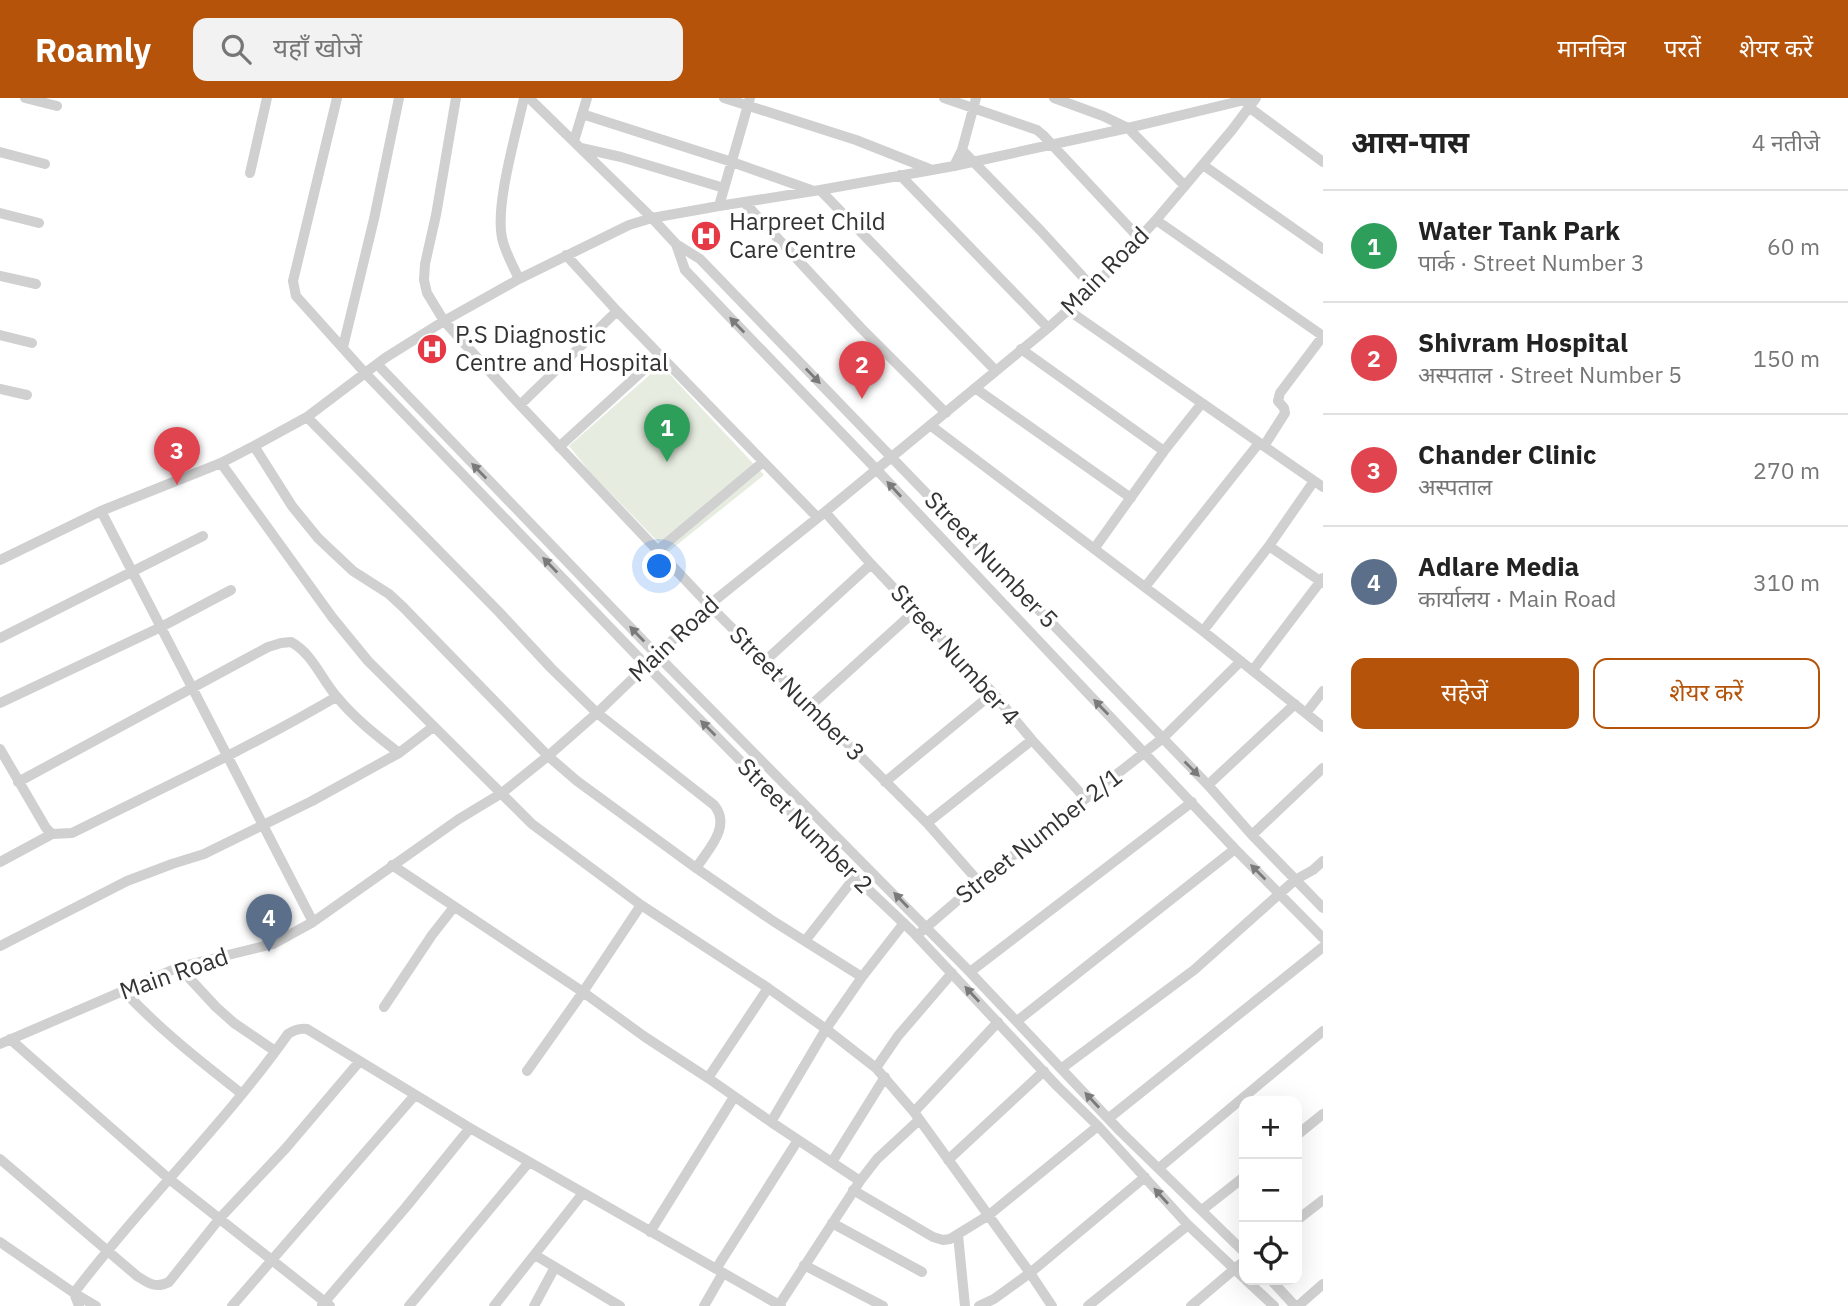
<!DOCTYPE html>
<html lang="hi">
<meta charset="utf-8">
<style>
:root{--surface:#fff;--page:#f2f2f2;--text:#222;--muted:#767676;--line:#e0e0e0;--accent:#b45309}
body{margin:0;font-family:"IBM Plex Sans","Noto Sans Devanagari",sans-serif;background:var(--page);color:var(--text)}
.controls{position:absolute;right:21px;bottom:21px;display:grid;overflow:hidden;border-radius:14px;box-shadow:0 7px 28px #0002}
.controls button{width:63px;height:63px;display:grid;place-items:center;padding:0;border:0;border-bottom:2px solid var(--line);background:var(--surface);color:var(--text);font:35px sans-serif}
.you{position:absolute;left:660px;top:469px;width:24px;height:24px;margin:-18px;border:5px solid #fff;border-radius:50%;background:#1a73e8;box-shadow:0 0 0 10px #1a73e833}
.badge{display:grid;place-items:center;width:46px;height:46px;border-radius:50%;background:var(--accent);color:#fff;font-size:23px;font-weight:700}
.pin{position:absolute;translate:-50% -58px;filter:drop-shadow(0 2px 4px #0008)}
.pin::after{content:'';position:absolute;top:37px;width:24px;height:21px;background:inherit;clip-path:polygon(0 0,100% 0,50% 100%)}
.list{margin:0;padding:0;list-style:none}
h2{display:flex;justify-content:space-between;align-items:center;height:91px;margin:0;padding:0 28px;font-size:30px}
h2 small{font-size:23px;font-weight:400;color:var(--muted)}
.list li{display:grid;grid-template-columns:46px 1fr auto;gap:21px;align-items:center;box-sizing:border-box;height:112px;padding:0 28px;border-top:2px solid var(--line)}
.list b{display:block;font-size:26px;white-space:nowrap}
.list p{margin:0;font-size:23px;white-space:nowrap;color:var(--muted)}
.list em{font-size:23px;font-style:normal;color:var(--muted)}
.actions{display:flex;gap:14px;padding:21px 28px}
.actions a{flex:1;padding:16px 0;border:2px solid var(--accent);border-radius:14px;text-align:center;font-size:24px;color:var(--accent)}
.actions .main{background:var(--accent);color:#fff}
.icon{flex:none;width:38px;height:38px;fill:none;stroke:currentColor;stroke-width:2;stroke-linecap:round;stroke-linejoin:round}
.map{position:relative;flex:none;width:1323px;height:1208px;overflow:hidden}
header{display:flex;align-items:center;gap:42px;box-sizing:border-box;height:98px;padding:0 35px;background:var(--accent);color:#fff}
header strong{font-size:33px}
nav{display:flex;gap:38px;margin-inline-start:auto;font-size:24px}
.search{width:490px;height:63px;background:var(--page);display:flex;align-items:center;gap:18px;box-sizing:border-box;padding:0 24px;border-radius:14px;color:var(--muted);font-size:26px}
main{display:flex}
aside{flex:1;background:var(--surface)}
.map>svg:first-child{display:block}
.green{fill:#e6ecdf}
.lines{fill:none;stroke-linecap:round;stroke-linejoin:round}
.street{stroke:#d0d0d0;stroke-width:10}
.oneway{fill:#7a7a7a}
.labels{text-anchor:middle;stroke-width:7;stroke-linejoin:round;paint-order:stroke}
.poi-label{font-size:24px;fill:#333;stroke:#fff;text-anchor:start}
.street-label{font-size:24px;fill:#333;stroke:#fff}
</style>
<header>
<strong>Roamly</strong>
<div class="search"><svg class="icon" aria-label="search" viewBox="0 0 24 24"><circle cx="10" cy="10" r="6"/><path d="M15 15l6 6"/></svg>यहाँ खोजें</div>
<nav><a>मानचित्र</a><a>परतें</a><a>शेयर करें</a></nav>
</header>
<main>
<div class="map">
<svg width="1323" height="1208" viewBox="0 0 1323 1208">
<rect width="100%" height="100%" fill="#fff"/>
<path class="green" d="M661 267 764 377 668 454 590 374 569 348Z"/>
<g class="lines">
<path class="street" d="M25 0 57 8
M337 0 293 183 296 198 366 276 646 567 855 779 913 834 1057 988 1098 1028 1188 1127 1244 1180
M456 0 436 117 425 166 424 182 427 195 444 223 520 307 709 507 927 725 979 784
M529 0 652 120 676 146 700 161 1208 687 1252 737 1323 810
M724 0 856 42 932 72
M944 0 1037 32 1043 37 1139 140
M1054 0 1103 18 1128 30 1185 88
M1250 10 1323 64
M582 16 732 64 811 92
M574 43 587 0
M581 50 621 59 724 90
M962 52 1041 133 1093 190
M0 54 45 66
M1203 67 1323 151
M954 68 962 52 976 0
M250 75 267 0
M900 77 1048 230
M820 92 996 273
M744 104 861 230 946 315
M719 108 750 0
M0 115 39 125
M1156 122 1323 238
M676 146 685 172 723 212 877 372 1235 751 1323 840
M566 157 617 213 818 420
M0 178 36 186
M519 181C513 168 505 154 502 140 495 107 516 36 524 0
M1068 212 1323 389
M0 237 32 245
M343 249 374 121 399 0
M1021 251 1164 353 1094 451
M377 266 657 557 966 870 1120 1033 1244 1154
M975 290 1131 400
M0 291 27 297
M520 307 617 213
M307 319 500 515 551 570 597 615 714 707C732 728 708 752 696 770
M930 327 1203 533 1269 448 1314 383
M254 348 292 408 318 440 353 473 389 496 403 509 548 658 577 683 696 770 773 823 862 879 904 825
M1264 348 1285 315 1284 310 1278 303 1280 295 1323 238
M559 349 660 257
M1164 353 1202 305
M221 365 332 519 368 563 532 726 641 807 768 890 826 931 876 970 914 1014 1030 1175 1052 1208
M101 413 313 824
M825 414 871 466 993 595 1032 642 1085 700
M1269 448 1323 485
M657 453 763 364
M0 462 101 413 221 365 254 348 307 319 385 260 444 223 519 181 629 127 652 120 719 108 820 92 954 68 1128 30 1253 0
M1145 489 1259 345
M1203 533 1323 629
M0 540 203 438
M765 563 871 466
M1253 572 1323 480
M0 605 161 529 231 492
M810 608 916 512
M1306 615 1323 593
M0 651 46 730 52 736 72 735C160 691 251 649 336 599
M18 684 268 549 281 545 291 544C312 555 322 582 337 599 355 621 377 638 399 655
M885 684 993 595
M1208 687 1295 606
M927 725 1032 642
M1252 737 1323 670
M0 764 52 736
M392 767 583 894 645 939 708 980 771 1024 860 1083
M922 833 979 784 1163 640 1241 563
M805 843 855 779
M0 848 127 783 172 766 204 756 312 703 399 655 433 629
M179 869 216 909 234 925 275 953
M970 874 1192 704
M123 892C159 931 200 963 242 996
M384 909 432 837 454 809
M1017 923 1235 751
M10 941 168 1080 330 1208
M0 946 179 869 273 846 313 824 459 721 502 695 548 658 597 615 709 507 825 414 1048 230 1093 190 1156 122 1232 32 1256 0
M876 970 898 938 952 875
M1062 970 1194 872 1295 782 1313 772 1323 763
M527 973 583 894 641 807
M708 980 768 890
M914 1014 998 924
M1109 1020 1323 849
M771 1024 826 931 862 879
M1297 1037 1323 1016
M0 1061 137 1178C148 1185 156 1191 169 1184L220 1120 286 1050 359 964
M948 1062 1044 973
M832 1064 885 979
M1159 1070 1323 933
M853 1092 933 1139 943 1142 950 1141 989 1117 1098 1028
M1202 1112 1244 1079
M1297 1122 1323 1102
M832 1125 922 1174
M650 1134 734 999
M958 1137 965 1208
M0 1144 74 1195 96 1208
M535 1157 620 1208
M804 1167 883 1208
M716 1171 798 1042
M1246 1182 1274 1208
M1271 1182 1295 1208
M322 1207 406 1109 470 1030
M779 1207 860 1083 877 1061 919 1022
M79 1208 74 1195C141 1106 223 1028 288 936 294 932 299 930 307 931L470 1030 781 1208
M232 1208 415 997
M409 1208 529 1064
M494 1208 583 1095
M534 1208 555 1169
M704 1208 723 1175
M979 1208 994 1201 1030 1175 1145 1079
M1088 1208 1188 1127
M1191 1208 1244 1163
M1298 1208 1323 1186"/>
</g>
<defs><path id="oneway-solid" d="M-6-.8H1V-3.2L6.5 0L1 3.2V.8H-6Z" transform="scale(1.75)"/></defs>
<g class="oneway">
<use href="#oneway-solid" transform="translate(737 227) rotate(-134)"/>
<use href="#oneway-solid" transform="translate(813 278) rotate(46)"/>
<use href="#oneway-solid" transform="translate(479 373) rotate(-134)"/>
<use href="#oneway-solid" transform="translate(894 391) rotate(-133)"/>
<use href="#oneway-solid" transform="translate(550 467) rotate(-134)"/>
<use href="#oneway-solid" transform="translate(637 536) rotate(-134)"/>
<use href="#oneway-solid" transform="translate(1101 609) rotate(-134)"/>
<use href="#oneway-solid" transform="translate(708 630) rotate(-135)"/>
<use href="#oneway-solid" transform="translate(1192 671) rotate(45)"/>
<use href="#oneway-solid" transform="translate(1258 774) rotate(-135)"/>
<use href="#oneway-solid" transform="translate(901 802) rotate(-134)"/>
<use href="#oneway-solid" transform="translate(972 896) rotate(-133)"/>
<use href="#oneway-solid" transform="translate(1092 1002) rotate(-133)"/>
<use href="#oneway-solid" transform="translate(1161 1098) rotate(-132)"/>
</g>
<defs>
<g id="hospital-disc" transform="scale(1.575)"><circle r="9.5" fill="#e63946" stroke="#fff"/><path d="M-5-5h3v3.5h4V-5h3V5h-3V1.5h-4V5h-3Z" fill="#fff"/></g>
</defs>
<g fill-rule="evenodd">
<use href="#hospital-disc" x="706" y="138"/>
<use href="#hospital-disc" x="432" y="251"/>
</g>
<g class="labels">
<g class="poi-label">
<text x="729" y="132">Harpreet Child<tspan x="729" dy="28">Care Centre</tspan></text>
<text x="455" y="245">P.S Diagnostic<tspan x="455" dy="28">Centre and Hospital</tspan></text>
</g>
<g class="street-label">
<text transform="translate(1105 173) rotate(-45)" y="8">Main Road</text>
<text transform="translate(991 462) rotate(46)" y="8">Street Number 5</text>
<text transform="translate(674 541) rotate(-43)" y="8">Main Road</text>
<text transform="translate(955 557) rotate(48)" y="8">Street Number 4</text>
<text transform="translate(797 596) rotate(45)" y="8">Street Number 3</text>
<text transform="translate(805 728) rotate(45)" y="8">Street Number 2</text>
<text transform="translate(1039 738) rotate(-38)" y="8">Street Number 2/1</text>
<text transform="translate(174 876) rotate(-19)" y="8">Main Road</text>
</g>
</g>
</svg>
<div class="controls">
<button>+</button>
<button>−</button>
<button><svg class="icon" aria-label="locate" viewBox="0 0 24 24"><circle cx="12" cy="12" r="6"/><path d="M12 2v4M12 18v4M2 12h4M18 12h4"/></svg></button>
</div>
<div class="you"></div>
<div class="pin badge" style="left:667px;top:364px;background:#2e9e5b">1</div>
<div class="pin badge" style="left:862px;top:301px;background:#e0444e">2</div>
<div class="pin badge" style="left:177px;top:387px;background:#e0444e">3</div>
<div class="pin badge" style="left:269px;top:854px;background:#5c6f8a">4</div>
</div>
<aside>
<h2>आस-पास<small>4 नतीजे</small></h2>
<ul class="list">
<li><span class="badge" style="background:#2e9e5b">1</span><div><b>Water Tank Park</b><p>पार्क · Street Number 3</p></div><em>60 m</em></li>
<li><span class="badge" style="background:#e0444e">2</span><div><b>Shivram Hospital</b><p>अस्पताल · Street Number 5</p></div><em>150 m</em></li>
<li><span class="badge" style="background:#e0444e">3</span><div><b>Chander Clinic</b><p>अस्पताल</p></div><em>270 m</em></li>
<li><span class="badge" style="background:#5c6f8a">4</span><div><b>Adlare Media</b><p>कार्यालय · Main Road</p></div><em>310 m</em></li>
</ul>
<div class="actions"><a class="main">सहेजें</a><a>शेयर करें</a></div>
</aside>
</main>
